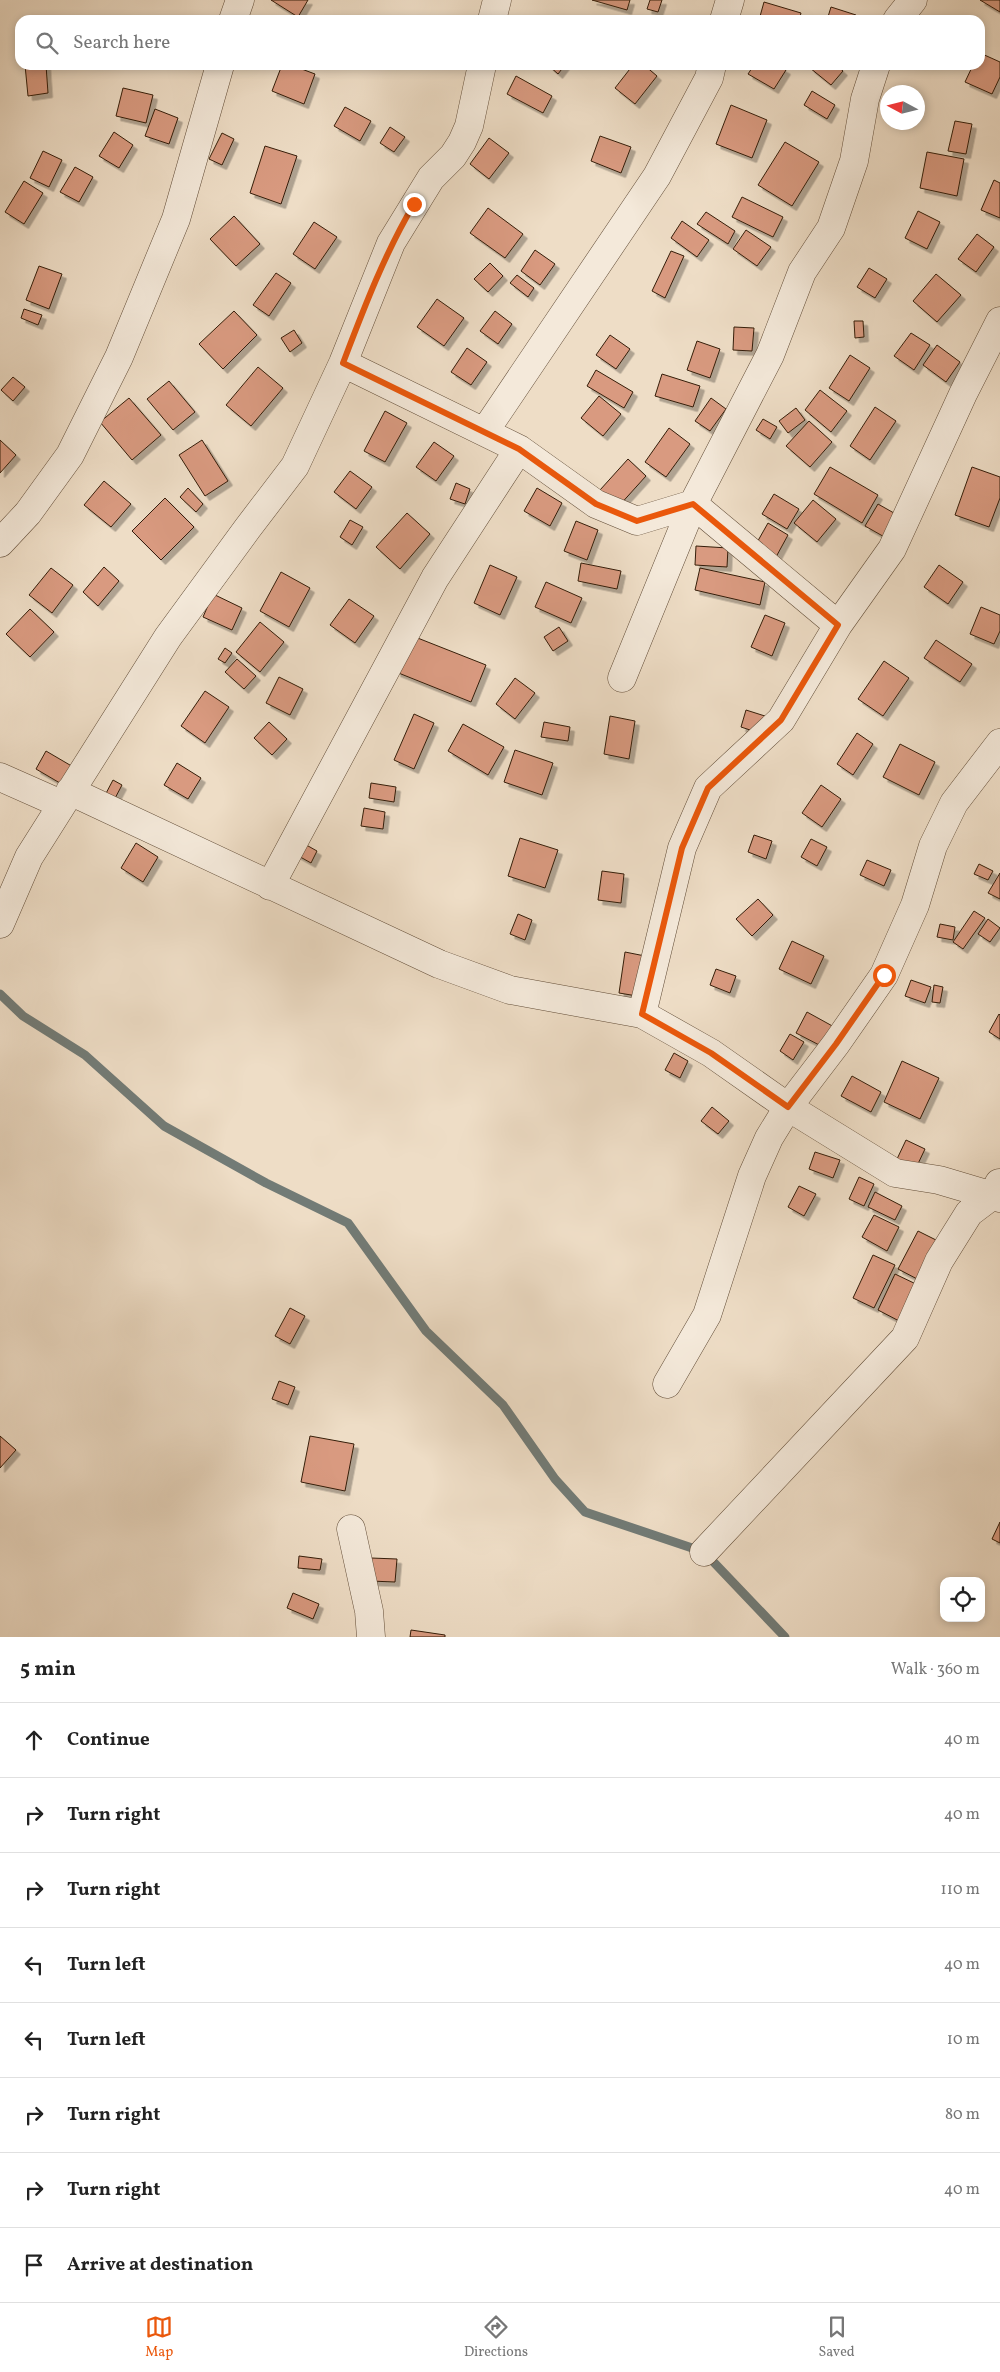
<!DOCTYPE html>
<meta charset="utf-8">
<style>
:root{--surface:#fff;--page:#f6f6f6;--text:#222;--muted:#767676;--line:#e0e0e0;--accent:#ea580c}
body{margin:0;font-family:Vollkorn,serif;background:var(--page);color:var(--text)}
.controls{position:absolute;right:15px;bottom:15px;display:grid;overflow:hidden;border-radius:10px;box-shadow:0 2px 8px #0003}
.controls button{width:45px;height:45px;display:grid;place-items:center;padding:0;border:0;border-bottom:1px solid var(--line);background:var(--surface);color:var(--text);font:25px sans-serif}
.compass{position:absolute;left:880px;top:85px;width:45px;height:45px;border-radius:50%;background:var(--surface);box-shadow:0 2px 8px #0003;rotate:277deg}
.stop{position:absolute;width:15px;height:15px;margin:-11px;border:4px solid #ea580c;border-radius:50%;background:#fff}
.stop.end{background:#ea580c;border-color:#fff;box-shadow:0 1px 5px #0008}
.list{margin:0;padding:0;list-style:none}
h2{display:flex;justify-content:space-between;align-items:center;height:65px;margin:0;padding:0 20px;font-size:21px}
h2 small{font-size:16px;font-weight:400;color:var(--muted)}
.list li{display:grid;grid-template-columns:32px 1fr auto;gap:15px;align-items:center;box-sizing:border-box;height:75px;padding:0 20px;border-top:1px solid var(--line)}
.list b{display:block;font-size:19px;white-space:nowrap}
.list em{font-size:16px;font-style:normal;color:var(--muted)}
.icon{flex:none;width:28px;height:28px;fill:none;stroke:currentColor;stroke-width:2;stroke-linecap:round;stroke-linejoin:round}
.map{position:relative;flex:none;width:1000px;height:1637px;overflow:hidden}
.search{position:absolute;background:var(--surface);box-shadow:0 2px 8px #0003;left:15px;right:15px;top:15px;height:55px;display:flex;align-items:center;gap:12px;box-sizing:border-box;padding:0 18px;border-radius:15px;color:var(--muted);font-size:19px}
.sheet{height:665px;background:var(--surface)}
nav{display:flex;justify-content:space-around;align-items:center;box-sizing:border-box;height:70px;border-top:1px solid var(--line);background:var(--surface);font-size:14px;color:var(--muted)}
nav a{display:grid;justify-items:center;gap:2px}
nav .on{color:var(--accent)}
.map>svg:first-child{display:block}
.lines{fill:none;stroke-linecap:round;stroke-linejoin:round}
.stream{stroke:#727b76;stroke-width:9}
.building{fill:#d99a80;stroke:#341d09;filter:url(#shadow)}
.minor-casing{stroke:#624d38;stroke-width:29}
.minor{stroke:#f4e9da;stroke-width:28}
.route{stroke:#ea580c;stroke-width:6}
</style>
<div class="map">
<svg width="1000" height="1637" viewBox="0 0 1000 1637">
<defs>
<filter id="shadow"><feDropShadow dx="4.5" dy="4.5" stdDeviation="0" flood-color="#0004"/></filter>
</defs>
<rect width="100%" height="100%" fill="#eeddc6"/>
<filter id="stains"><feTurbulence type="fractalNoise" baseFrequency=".004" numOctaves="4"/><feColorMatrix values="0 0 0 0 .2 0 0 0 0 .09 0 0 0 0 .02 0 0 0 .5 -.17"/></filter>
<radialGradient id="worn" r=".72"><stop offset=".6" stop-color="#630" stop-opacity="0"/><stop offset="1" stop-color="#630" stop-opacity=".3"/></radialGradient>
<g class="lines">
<path class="stream" d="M0 994 23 1016 85 1055 164 1126 266 1183 348 1223 426 1331 503 1405 555 1479 585 1512 704 1552 785 1637"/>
</g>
<path class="building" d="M271 0H308L298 17Z
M592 0H630L627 10Z
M650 0H662L658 12 647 9Z
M980 0H1000V12Z
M764 2 801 13 799 20H759Z
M831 7 856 15 854 20H827Z
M980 53 1000 62V77L992 94 965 82 973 65H980Z
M25 65H46L48 93 28 96Z
M282 65H291L315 74 304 104 272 91Z
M548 65H565L558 74Z
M633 65H644L657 76 635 104 615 88Z
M754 65H777L786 70 774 89 748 74Z
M812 65H836L843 71 831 85 810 68Z
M516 76 552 96 543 113 507 94Z
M123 88 153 95 146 123 116 116Z
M812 91 835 105 827 119 804 105Z
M731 105 767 120 752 158 716 144Z
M345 107 371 121 360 141 334 126Z
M155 109 178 118 169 144 145 136Z
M955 121 972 124 966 154 948 151Z
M390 127 405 137 394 152 380 143Z
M114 132 133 145 119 168 99 156Z
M222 133 234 139 222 165 209 159Z
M600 136 631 147 621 173 591 161Z
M489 138 509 153 489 179 470 164Z
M785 142 819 162 792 206 758 185Z
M265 146 297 156 281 204 250 193Z
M43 151 62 160 49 187 30 178Z
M927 152 964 159 957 196 920 188Z
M75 167 93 177 79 202 60 192Z
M994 180 1000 183V218L981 210Z
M24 181 43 193 24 224 5 212Z
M742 197 783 217 773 237 732 217Z
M488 208 523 234 505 258 470 233Z
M918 211 940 222 927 249 905 238Z
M706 212 735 231 728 244 697 224Z
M234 216 260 244 236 266 210 239Z
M682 221 709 240 697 257 671 238Z
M314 222 337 237 315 269 293 254Z
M746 230 771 247 757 266 733 249Z
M977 234 994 247 976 272 958 259Z
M535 250 555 264 540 285 521 271Z
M671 251 684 256 665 298 652 291Z
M490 263 503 276 488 292 474 279Z
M39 266 62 274 49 309 26 300Z
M869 268 887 279 875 298 857 287Z
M276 273 291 283 269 316 253 305Z
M936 274 961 295 937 322 913 301Z
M517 275 534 288 528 297 510 283Z
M437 299 464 318 444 346 417 327Z
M24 309 42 315 38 325 21 318Z
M234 311 257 335 223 369 199 344Z
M495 311 512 324 498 344 480 331Z
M854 321H863L864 337 855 338Z
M734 327 754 328 752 351 733 350Z
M294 330 302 343 290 352 281 338Z
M911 333 930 345 914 370 894 356Z
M610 335 630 349 616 369 596 355Z
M697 341 720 349 710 378 687 370Z
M937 345 960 362 946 382 923 365Z
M467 348 487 362 471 385 451 372Z
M850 355 870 368 849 401 829 388Z
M258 367 283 388 251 426 226 405Z
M596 370 633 392 624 408 587 386Z
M662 374 700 386 693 407 655 396Z
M13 377 25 387 13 401 1 390Z
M169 381 195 412 173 430 147 399Z
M820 390 847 411 831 432 805 410Z
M599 396 621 414 603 436 581 418Z
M129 398 161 435 132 460 100 422Z
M711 398 726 409 710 431 695 421Z
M875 407 896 421 870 460 850 446Z
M796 408 805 420 788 433 779 421Z
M385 411 407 423 385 462 364 451Z
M763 419 777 427 770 439 756 430Z
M809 421 832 442 810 467 786 446Z
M669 428 690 444 666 477 645 462Z
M0 440 16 455 0 473Z
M202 440 228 481 205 496 179 455Z
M434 442 454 456 436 481 416 467Z
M628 459 646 476 618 507 600 490Z
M830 467 878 495 862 523 814 494Z
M972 467 1000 477V498L989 527 955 515Z
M350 471 372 487 356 509 334 492Z
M104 481 131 504 111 527 84 505Z
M456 483 470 489 465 504 450 499Z
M188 488 203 504 196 512 180 497Z
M537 488 562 503 550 526 524 511Z
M774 494 799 509 787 529 762 514Z
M165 498 194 527 161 560 132 531Z
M813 500 836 519 817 542 794 523Z
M878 504 901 517 888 539 865 526Z
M407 513 430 534 400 569 376 547Z
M350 520 363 527 352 545 340 537Z
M576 521 598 530 587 560 564 551Z
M768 523 788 535 776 557 755 546Z
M696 546 728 548 727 567 695 565Z
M581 563 621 571 617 589 578 581Z
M490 565 517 577 500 615 474 603Z
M939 565 963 582 948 604 924 587Z
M104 567 119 581 98 606 83 592Z
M51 568 73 585 52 613 29 595Z
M700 568 765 582 760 605 695 590Z
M281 572 310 588 289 627 260 611Z
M546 582 582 598 571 623 535 607Z
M213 594 242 608 232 630 203 617Z
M349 599 374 616 355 643 330 625Z
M981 607 1000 615V631L994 644 970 634Z
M30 609 54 632 30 657 6 634Z
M765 615 785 623 772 656 751 647Z
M260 622 284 642 260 672 236 652Z
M559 627 568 641 553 651 544 637Z
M410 635 486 665 471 702 396 672Z
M936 640 972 664 960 682 924 658Z
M225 648 232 653 225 663 218 659Z
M237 659 256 676 244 689 225 672Z
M884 661 909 678 883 716 858 699Z
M279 677 303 689 290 715 266 703Z
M515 678 535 693 515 719 496 704Z
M205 691 229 707 205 743 181 726Z
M746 710 768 717 762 734 741 727Z
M414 714 434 723 414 769 394 760Z
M610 716 635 721 629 759 604 754Z
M269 722 287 739 272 755 254 738Z
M544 722 570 727 568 741 541 737Z
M463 724 504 747 488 775 448 751Z
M857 733 873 744 853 775 837 764Z
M900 744 935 762 919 795 883 777Z
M515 750 553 763 542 795 504 782Z
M46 751 75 768 65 786 36 769Z
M177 763 201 778 188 799 164 785Z
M113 780 122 785 112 804 103 799Z
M371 783 396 787 394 802 369 798Z
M821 785 841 799 822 827 802 813Z
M364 808 385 812 383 829 361 826Z
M754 835 772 841 766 859 748 852Z
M520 838 558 850 545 888 508 876Z
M811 839 827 847 817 866 801 857Z
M301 842 317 851 311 863 295 854Z
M136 843 158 857 143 882 121 868Z
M867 860 891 870 884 886 860 875Z
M979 864 993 871 988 880 974 874Z
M602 871 624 874 621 903 598 900Z
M1000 873V899L988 893Z
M758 899 773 915 752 936 736 919Z
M974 911 985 918 963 949 953 942Z
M518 914 532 920 525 940 510 934Z
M988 919 1000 928 990 942 978 934Z
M940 924 955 927 953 940 937 937Z
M792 941 824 956 811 984 779 969Z
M625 952 650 957 643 997 619 993Z
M716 969 736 976 730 993 710 985Z
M911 980 931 987 925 1003 905 996Z
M934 985 943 987 940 1003 932 1002Z
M807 1012 836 1028 825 1048 796 1033Z
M999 1014 1000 1015V1039L989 1032Z
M790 1034 804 1042 793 1060 780 1051Z
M674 1053 688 1061 680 1078 665 1070Z
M902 1061 939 1078 920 1119 884 1102Z
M852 1076 881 1092 871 1112 841 1096Z
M712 1107 729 1121 718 1134 701 1121Z
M906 1140 925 1149 916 1168 897 1159Z
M815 1152 840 1160 833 1178 809 1169Z
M859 1177 874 1184 864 1206 849 1199Z
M799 1186 816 1194 804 1216 788 1207Z
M875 1192 902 1206 895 1220 868 1207Z
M874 1215 899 1227 887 1251 862 1237Z
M918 1231 942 1243 921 1281 898 1269Z
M873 1255 895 1265 874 1308 853 1298Z
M895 1274 918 1285 901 1322 878 1310Z
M290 1308 305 1316 290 1344 275 1336Z
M279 1381 295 1387 288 1405 272 1399Z
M0 1436 16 1450 0 1468Z
M310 1436 354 1444 345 1491 301 1482Z
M1000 1522V1543L992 1539Z
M299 1556 322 1559 320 1570 298 1568Z
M371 1558 397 1559 395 1582 370 1581Z
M293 1593 319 1604 313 1619 287 1608Z
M411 1630 445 1635V1637H410Z"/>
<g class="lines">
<g class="minor-casing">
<path id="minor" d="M233 20 240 0
M492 20 497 0
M724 20 730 0
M897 20 913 0
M343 363 519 449 596 504 637 521 693 504 838 625
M485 431 657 176 709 78 712 65
M0 543 28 513 70 455 119 357 176 219 220 65
M622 678 693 504 770 355 802 272 831 228 854 161 865 99 876 65
M0 777 61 804
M70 791 439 964 510 990 642 1014 711 1053 788 1107 895 1173 939 1180 1000 1198
M270 886 435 578 519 449
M0 924 29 857 168 637 247 529 295 466 343 363 391 243 431 178 453 156 462 142 469 126 482 65
M642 1014 682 848 708 788 781 720 838 625 892 549 963 394 1000 321
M667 1384 707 1315 752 1176 769 1138 788 1107 836 1044 884 975 915 905 933 846 954 803 1000 743
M351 1529 369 1611 371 1637
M704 1552 905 1338 939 1261 969 1213 993 1195 999 1183"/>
</g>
<use href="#minor" class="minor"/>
</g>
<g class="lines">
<path class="route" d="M414 204C384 255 364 308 343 363L519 449 596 504 637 521 693 504 838 625 781 720 708 788 682 848 642 1014 711 1053 788 1107 836 1044 884 975"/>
</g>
<rect width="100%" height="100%" filter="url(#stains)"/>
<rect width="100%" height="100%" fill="url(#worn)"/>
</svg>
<div class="controls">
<button><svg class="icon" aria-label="locate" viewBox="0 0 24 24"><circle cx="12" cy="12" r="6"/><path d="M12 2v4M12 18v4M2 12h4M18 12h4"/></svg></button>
</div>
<svg class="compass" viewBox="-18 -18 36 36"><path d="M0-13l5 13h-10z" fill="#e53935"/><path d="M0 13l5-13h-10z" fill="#767676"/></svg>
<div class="stop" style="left:884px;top:975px"></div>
<div class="stop end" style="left:414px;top:204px"></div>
<div class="search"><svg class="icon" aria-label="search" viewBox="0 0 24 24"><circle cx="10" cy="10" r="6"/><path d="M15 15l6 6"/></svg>Search here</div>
</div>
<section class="sheet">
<h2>5 min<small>Walk · 360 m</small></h2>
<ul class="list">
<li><svg class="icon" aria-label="ahead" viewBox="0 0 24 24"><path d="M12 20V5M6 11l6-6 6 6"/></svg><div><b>Continue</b></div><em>40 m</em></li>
<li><svg class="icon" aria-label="right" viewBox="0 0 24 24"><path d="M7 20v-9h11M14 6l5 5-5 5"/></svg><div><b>Turn right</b></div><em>40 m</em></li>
<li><svg class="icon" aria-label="right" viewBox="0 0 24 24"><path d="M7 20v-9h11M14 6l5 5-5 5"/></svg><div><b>Turn right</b></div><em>110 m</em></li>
<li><svg class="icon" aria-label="left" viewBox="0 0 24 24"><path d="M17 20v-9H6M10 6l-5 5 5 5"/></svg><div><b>Turn left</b></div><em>40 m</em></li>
<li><svg class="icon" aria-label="left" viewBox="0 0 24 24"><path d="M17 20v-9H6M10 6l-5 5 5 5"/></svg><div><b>Turn left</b></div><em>10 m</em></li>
<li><svg class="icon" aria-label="right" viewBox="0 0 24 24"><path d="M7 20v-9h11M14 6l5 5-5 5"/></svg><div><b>Turn right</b></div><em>80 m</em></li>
<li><svg class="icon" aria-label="right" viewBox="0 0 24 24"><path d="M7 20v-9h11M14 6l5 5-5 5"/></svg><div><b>Turn right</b></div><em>40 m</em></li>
<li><svg class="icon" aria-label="arrive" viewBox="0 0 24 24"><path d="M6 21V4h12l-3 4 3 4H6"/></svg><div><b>Arrive at destination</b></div></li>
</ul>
</section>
<nav>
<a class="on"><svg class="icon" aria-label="map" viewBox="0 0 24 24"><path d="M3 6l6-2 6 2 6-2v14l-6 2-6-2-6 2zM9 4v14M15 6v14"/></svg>Map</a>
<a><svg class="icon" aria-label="directions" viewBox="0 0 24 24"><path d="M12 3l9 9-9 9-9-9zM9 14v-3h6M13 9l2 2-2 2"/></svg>Directions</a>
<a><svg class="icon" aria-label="saved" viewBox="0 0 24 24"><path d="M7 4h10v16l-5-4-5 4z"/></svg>Saved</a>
</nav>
